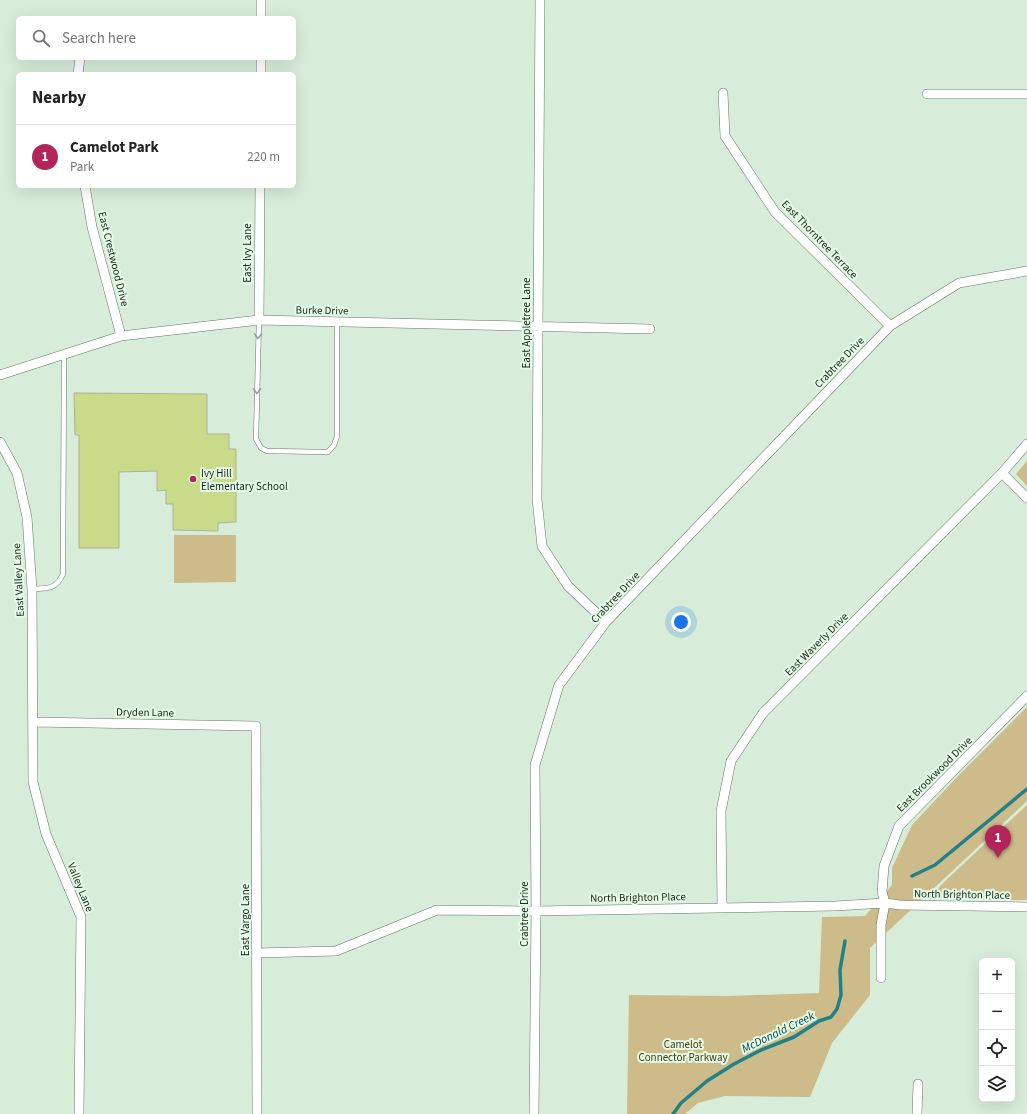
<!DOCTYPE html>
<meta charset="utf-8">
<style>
:root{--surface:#fff;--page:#f2f2f2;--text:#222;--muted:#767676;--line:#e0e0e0;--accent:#b32459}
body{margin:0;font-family:"Source Sans 3",sans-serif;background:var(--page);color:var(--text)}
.controls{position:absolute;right:12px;bottom:12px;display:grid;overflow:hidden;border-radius:6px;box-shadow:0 4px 16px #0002}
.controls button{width:36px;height:36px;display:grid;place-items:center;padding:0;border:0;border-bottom:1px solid var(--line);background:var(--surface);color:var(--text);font:20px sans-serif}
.you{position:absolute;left:681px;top:622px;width:14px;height:14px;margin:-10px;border:3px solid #fff;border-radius:50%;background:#1a73e8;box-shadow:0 0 0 6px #1a73e833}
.badge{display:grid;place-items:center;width:26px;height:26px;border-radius:50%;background:var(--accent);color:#fff;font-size:13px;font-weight:700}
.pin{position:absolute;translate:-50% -33px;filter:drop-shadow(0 1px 2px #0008)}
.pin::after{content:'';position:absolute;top:21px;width:14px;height:12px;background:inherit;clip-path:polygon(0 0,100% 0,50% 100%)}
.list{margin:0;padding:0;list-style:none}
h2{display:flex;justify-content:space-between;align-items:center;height:52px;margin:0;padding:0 16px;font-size:17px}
h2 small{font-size:13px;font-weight:400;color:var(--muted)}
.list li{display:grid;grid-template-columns:26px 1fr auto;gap:12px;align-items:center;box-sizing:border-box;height:64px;padding:0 16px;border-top:1px solid var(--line)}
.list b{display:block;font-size:15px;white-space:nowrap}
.list p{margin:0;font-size:13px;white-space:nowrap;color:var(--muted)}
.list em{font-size:13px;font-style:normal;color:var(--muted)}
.icon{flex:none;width:22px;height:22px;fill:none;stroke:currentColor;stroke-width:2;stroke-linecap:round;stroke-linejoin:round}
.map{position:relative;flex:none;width:1027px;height:1114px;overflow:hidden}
.search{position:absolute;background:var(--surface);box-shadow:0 4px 16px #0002;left:16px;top:16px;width:280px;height:44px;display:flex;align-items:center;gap:10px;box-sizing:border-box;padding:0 14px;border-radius:6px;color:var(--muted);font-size:15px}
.panel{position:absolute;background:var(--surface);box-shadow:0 4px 16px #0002;left:16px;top:72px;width:280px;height:116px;border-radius:6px}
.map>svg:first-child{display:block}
.green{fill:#cdbb8a}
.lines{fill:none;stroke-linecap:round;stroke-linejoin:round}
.stream{stroke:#218188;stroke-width:3.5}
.building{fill:#c8db89;stroke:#acb299}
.lane-casing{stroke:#637765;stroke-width:5.5}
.street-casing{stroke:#637765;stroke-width:10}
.lane{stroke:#fff;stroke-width:4.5}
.street{stroke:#fff;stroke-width:9}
.oneway{stroke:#989c99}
.poi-dot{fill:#b32459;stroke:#e4fbe6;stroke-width:1.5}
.labels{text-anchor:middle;stroke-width:4;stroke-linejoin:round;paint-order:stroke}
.street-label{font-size:11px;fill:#1b231c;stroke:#e4fbe6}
.poi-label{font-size:11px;fill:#1b231c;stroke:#e4fbe6;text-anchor:start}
.park-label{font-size:11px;fill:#453915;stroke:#e4fbe6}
.water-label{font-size:12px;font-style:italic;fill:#0f464c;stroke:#e4fbe6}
</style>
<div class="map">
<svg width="1027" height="1114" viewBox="0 0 1027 1114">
<rect width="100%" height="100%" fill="#d7edd9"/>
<path class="green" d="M1027 461V486L1016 474Z
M174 535H236V582L174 583Z
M1027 707V801L870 948V995L832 1043 810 1097 725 1096 698 1103 685 1114H627L629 995 728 996 819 993 822 917 865 916 892 885V868L912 825 958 776Z
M1027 805V900L929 899 944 882Z"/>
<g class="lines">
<path class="stream" d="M912 876 935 865 1027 789
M673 1114 681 1103 707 1081 734 1064 761 1050 794 1037 819 1021 831 1017 837 1009 841 995 840 970 845 941"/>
</g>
<path class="building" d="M74 393 207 394V434H229V449H236V522L218 523V531L173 530V504H166V490L157 491V471L119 472V548H79V435H75Z"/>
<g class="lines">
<g class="lane-casing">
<path id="lane" d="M259 320 256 439 261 448 267 451 328 452 334 445 337 436V322
M32 589C47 588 56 590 63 574L64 355"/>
</g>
<g class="street-casing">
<path id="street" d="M540 0 537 499 542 546 568 586 606 622
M261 18V0
M78 74 80 58
M261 74V58
M723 93 725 136 775 212 890 326
M927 94H1027
M85 186 92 227 121 336
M259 320 260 186
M0 375 121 336 259 320 650 329
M0 442 17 473 27 517 32 589 33 782 46 834 81 917 79 1114
M1002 473 1027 498
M34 722 256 726 257 1114
M722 907 721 811 731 761 763 713 1002 473 1027 444
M257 953 336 951 437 910 536 911 835 906 885 903 900 905 1027 907
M881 978V925L885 903 882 892 884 866 899 826 1027 696
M534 1114 536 911 535 765 559 685 606 622 890 326 959 283 1027 271
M917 1114 918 1084"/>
</g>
<use href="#lane" class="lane"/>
<use href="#street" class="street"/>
</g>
<defs><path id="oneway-chevron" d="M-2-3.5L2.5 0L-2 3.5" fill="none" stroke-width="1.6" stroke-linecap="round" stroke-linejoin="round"/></defs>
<g class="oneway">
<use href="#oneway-chevron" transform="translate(258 336) rotate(92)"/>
<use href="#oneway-chevron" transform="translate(257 391) rotate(91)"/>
</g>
<circle class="poi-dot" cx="193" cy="479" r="4"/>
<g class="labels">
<g class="street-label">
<text transform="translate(820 239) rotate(46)" y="4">East Thorntree Terrace</text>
<text transform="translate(247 253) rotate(-90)" y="4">East Ivy Lane</text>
<text transform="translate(114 259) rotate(76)" y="4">East Crestwood Drive</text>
<text transform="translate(322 310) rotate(1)" y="4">Burke Drive</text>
<text transform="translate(526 323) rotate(-90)" y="4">East Appletree Lane</text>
<text transform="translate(839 362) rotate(-46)" y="4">Crabtree Drive</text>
<text transform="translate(18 580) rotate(-93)" y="4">East Valley Lane</text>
<text transform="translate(615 597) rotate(-47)" y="4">Crabtree Drive</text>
<text transform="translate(816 644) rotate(-45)" y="4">East Waverly Drive</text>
<text transform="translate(145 712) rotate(1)" y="4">Dryden Lane</text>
<text transform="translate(934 774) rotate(-45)" y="4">East Brookwood Drive</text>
<text transform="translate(81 887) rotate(68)" y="4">Valley Lane</text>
<text transform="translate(962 894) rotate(1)" y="4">North Brighton Place</text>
<text transform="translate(638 897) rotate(-1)" y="4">North Brighton Place</text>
<text transform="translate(524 914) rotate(-90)" y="4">Crabtree Drive</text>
<text transform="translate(245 920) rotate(-90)" y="4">East Vargo Lane</text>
</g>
<g class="poi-label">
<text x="201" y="477">Ivy Hill<tspan x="201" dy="13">Elementary School</tspan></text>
</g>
<g class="park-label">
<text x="683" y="1048">Camelot<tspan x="683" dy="13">Connector Parkway</tspan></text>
</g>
<g class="water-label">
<text transform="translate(778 1032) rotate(-26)" y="4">McDonald Creek</text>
</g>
</g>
</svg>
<div class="controls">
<button>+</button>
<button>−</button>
<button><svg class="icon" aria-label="locate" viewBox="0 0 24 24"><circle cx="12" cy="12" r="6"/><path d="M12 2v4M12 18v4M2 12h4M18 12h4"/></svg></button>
<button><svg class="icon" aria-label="layers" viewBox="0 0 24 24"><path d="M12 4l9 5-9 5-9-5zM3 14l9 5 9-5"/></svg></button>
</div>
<div class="you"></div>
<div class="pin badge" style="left:998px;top:858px">1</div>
<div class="search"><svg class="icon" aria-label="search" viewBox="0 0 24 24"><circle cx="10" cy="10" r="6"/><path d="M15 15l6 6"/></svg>Search here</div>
<section class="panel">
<h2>Nearby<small></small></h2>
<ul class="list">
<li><span class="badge">1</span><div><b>Camelot Park</b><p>Park</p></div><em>220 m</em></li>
</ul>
</section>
</div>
